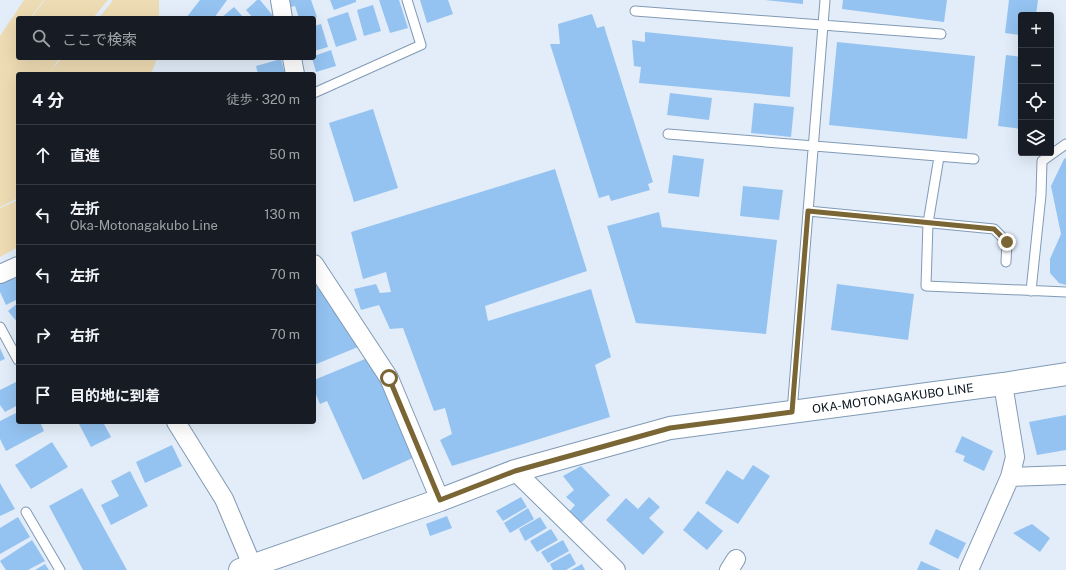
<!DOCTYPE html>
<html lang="ja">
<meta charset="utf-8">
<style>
:root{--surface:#171b24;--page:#20242c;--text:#f1f3f6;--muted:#9ea1a6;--line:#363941}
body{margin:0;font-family:"Public Sans","Noto Sans JP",sans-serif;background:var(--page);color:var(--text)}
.controls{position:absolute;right:12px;top:12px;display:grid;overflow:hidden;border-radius:4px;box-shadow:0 4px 16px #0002}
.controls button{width:36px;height:36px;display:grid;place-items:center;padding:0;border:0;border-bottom:1px solid var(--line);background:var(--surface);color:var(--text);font:20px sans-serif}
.stop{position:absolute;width:12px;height:12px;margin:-9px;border:3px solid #7a6534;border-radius:50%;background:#fff}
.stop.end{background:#7a6534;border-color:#fff;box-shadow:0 1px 4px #0008}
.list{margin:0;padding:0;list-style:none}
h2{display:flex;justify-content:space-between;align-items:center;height:52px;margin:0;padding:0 16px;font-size:17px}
h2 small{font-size:13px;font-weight:400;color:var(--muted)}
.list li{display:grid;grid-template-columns:26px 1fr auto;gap:12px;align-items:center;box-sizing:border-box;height:60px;padding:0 16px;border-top:1px solid var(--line)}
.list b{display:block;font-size:15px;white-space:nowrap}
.list p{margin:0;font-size:13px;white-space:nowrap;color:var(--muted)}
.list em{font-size:13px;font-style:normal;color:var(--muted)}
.icon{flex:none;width:22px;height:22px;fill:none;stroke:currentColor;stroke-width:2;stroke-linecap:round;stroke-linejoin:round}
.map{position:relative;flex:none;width:1066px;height:570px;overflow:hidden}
.search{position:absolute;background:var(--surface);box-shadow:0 4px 16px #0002;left:16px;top:16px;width:300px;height:44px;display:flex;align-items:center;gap:10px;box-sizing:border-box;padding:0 14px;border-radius:4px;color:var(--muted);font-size:15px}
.panel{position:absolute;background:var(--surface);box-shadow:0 4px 16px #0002;left:16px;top:72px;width:300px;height:352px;border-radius:4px}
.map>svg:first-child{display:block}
.green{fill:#eddbb3}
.building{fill:#94c3f1}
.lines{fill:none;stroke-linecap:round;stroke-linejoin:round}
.lane-casing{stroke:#809ab5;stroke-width:11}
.street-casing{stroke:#809ab5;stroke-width:20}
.primary-casing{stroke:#809ab5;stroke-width:24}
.lane{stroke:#fff;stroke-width:9}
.street{stroke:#fff;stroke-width:18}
.primary{stroke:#fff;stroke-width:22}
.route{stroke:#7a6534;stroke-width:5}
.labels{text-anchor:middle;stroke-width:3;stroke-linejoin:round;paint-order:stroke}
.street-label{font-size:12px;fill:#0b151f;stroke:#f9f9f9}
</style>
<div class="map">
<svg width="1066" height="570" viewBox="0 0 1066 570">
<rect width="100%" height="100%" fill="#e2edf9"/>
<path class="green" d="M24 0H44L30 18H18V58H60L51 70 62 58H157L151 74H18V198L0 207V36Z
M45 0H108L93 18H31Z
M113 0H159V18H99Z
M18 200V247L0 257V208Z"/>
<path class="building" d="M200 0H227L214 18H186Z
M257 0H260L274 17 253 18 246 10Z
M289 0H311L317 17 299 18 295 6 291 7Z
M330 0H356V2L334 10Z
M379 0H399L408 28 390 33Z
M420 0H448L453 14 427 23Z
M765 0H803V4Z
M843 0H947L944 22 842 9Z
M1009 0H1038L1036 15H1021V35L1005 33Z
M373 5 381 31 364 36 357 10Z
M234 7 244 18H221Z
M348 12 357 40 336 47 327 19Z
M592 14 597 28 604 26 653 182 648 184 650 190 611 201 609 195 599 198 550 44H560L558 24Z
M321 24 328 47 314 51V26Z
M645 32 793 47 790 97 639 83 641 67 634 66 632 40 645 42Z
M837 42 975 56 967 139 829 125Z
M331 50 336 66 316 72 312 58H314V56Z
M1006 55 1021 57V129L998 126Z
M281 59 285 74H258L256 66Z
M670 93 712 98 709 120 667 115Z
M754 103 794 107 791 137 751 133Z
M373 109 398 188 354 202 329 123Z
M673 155 704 159 699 197 668 193Z
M1066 158V285L1059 283 1050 273V259L1061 234 1051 186 1064 159Z
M555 169 587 271 485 306 488 321 591 289 611 357 595 365 610 417 452 466 440 440 452 434 445 408 434 411 403 328 390 329 379 305 361 310 354 289 376 284 380 293 391 292 386 272 363 279 351 232Z
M743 186 783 190 779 220 740 216Z
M659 212 662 227 777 240 766 334 636 323 607 226Z
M18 272V299L6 305 0 292V281Z
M319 283 358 347 314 365V285Z
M837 284 914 294 908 340 831 330Z
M18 303V323L8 311Z
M0 348 5 359 0 361Z
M365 359 380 377 415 457 363 480 327 401 320 404 314 390V380Z
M18 381V405L5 412 0 405V390Z
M18 412V422H40L44 431 6 451 0 439V421Z
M1066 415V450L1037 455 1029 422Z
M83 422H103L111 437 91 447 79 424Z
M962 436 993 451 984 471 963 461 965 456 955 452Z
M52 442 68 467 31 489 15 465Z
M172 445 182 466 145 483 136 462Z
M753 465 770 476 738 524 705 503 727 470 743 480Z
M581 466 610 495 581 523 569 512 575 505 566 497 574 490 563 476Z
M130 471 148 506 111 525 101 505 119 496 111 481Z
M0 483 15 509 0 516Z
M82 488 127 570H83L49 506Z
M521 497 527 507 503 521 496 511Z
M649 497 660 507 649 518 664 532 643 555 606 520 626 498 638 509Z
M528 508 534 519 510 533 504 523Z
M698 511 723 531 707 550 683 530Z
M447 516 452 528 430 536 426 524Z
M18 517 30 537 0 554V528Z
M540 517 547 528 525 541 519 529Z
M1032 524 1050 538 1040 552 1013 533Z
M551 529 558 540 537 552 530 541Z
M936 529 966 543 958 559 929 544Z
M32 540 45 561 28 570H6L0 561Z
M563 540 569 551 548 563 541 552Z
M570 553 576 564 566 570H553L550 564Z
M921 561 941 570H917Z
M45 564 49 570H35Z
M582 564 585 570H571Z"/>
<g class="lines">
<g class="lane-casing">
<path id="lane" d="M635 11 941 34
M314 93 421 45 407 0
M668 134 974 159
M939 157 928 223 926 286 1066 292
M808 211 994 229 1007 242 1006 262
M1031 291 1041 195 1042 161 1066 144
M0 327 18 360
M792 412 825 0
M26 512 60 570"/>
</g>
<g class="street-casing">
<path id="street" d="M280 0 283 18
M292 58 295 74
M314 264 389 378 440 500
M0 274 18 266
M176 422 224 499 252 565
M515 471 616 570
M1010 477 1066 475
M729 570 736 559
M969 570 1010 477 1015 457 1003 384"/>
</g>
<g class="primary-casing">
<g id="primary">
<path id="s1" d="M240 570 440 500 515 471 670 428 1003 384 1066 374"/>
</g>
</g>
<use href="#lane" class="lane"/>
<use href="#street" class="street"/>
<use href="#primary" class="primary"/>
</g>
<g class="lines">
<path class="route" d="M389 378 440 500 515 471 670 428 792 412 808 211 994 229 1007 242"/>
</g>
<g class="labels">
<g class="street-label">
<text dy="4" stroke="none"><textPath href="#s1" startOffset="678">OKA-MOTONAGAKUBO LINE</textPath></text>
</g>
</g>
</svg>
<div class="controls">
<button>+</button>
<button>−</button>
<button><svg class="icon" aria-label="locate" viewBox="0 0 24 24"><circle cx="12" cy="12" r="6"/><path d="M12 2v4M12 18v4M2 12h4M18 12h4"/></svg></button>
<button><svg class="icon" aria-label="layers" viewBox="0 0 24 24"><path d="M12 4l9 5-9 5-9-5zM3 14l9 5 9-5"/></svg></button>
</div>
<div class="stop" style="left:389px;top:378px"></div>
<div class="stop end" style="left:1007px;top:242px"></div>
<div class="search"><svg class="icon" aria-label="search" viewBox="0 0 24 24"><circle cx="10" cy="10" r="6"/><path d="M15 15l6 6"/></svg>ここで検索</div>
<section class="panel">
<h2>4 分<small>徒歩 · 320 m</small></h2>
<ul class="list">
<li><svg class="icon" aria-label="ahead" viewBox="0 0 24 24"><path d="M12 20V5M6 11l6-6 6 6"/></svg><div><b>直進</b></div><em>50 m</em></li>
<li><svg class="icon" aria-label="left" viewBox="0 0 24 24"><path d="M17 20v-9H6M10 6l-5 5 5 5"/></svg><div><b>左折</b><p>Oka-Motonagakubo Line</p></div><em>130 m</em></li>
<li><svg class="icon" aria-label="left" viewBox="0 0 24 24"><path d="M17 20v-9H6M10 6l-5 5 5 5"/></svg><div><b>左折</b></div><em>70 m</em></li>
<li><svg class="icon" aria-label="right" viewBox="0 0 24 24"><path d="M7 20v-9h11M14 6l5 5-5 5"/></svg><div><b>右折</b></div><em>70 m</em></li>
<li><svg class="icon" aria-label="arrive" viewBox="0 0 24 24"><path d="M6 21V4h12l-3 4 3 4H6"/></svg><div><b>目的地に到着</b></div></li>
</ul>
</section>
</div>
